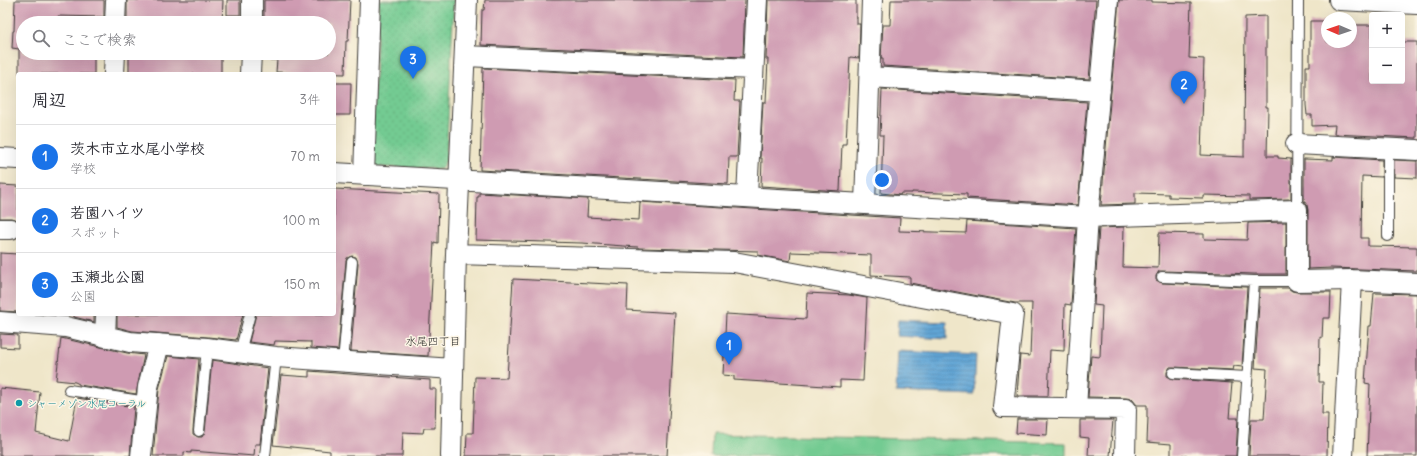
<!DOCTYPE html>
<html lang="ja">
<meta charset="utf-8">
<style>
:root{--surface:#fff;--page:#f7f7f7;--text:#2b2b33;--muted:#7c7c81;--line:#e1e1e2;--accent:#1a73e8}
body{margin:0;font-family:Delius,"Klee One",sans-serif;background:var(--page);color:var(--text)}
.controls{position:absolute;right:12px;top:12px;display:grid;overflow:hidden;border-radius:4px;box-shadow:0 4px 16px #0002}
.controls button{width:36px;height:36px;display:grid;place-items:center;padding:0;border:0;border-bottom:1px solid var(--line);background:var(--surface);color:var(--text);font:20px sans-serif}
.compass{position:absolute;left:1321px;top:12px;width:36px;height:36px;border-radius:50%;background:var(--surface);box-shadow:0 4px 16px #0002;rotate:272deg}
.you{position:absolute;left:882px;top:180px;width:14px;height:14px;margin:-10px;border:3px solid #fff;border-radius:50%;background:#1a73e8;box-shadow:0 0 0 6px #1a73e833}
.badge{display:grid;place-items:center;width:26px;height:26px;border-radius:50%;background:var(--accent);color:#fff;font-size:13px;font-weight:700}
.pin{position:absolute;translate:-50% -33px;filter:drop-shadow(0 1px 2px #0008)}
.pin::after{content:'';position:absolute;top:21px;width:14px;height:12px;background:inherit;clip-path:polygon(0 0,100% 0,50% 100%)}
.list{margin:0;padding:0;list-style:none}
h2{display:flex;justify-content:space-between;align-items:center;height:52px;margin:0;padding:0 16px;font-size:17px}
h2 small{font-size:13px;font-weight:400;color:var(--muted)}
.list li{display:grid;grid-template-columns:26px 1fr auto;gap:12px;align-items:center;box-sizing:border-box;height:64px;padding:0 16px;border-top:1px solid var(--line)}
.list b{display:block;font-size:15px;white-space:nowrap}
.list p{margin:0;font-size:13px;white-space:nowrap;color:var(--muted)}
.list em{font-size:13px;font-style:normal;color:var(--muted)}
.icon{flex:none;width:22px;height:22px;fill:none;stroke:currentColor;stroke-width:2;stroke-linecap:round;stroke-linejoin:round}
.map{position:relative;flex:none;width:1417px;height:456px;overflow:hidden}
.search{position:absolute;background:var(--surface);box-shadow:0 4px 16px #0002;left:16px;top:16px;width:320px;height:44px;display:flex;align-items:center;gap:10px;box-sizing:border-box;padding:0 14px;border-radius:22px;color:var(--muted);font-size:15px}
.panel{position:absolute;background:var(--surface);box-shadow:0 4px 16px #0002;left:16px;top:72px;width:320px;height:244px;border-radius:4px}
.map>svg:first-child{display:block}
.park{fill:url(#park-dots);stroke:#487457}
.garden{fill:#73cb92;stroke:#487457}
.water{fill:url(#water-rules);stroke:#3e6079}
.building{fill:#cf9bb2}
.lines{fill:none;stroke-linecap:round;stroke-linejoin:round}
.service-casing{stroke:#3c3a36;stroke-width:12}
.minor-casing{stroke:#3c3a36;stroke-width:22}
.service{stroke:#fff;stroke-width:10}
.minor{stroke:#fff;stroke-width:20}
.culture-dot{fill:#0f9aa8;stroke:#fcf5e5;stroke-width:1.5}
.labels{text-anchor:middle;stroke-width:3;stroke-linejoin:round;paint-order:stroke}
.culture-label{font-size:10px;fill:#0d838f;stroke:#fcf5e5;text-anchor:start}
.neighbourhood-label{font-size:11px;fill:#1c1c1c;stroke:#fcf5e5}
</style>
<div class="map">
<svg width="1417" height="456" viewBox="0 0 1417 456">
<defs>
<pattern id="park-dots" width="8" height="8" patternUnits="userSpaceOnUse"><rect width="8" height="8" fill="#73cb92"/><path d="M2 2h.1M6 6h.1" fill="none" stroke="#63ae7d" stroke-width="1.8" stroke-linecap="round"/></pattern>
<pattern id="water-rules" width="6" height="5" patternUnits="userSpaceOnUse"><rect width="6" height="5" fill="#61a5d6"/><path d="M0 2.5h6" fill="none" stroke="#4f86ad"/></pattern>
</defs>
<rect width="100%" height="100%" fill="#fcf5e5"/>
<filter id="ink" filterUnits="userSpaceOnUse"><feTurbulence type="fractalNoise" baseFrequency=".025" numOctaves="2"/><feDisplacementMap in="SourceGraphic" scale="8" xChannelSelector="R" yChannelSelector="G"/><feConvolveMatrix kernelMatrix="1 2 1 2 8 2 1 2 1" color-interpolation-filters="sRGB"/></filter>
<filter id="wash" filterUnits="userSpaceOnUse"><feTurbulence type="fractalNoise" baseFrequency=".012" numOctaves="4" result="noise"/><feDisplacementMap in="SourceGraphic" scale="16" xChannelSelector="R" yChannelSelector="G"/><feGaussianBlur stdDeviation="0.9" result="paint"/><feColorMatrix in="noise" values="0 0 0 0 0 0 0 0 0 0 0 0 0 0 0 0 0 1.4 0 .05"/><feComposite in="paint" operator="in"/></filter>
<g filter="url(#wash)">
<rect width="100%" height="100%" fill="#efe6c9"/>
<path class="park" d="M379 0H454L446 161 441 169 377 167 371 157Z"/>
<path class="garden" d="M712 434 1066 443V456H711Z"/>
<path class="water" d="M898 320 947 322V339L897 336Z
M898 351 976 355 974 395 896 392Z"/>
<g id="blocks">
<path class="building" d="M15 0H104V17L58 16V23H23V53H94V74H19V49L12 48 13 31H14Z
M127 0H223L222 23H127Z
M227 0H240V15H227Z
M264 0H350L348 41H346L345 74 276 72 277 60H270V53H329V23H264Z
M485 0H745L743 57 481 45 482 10H484Z
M768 0H856V17H857V24H860L859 58 850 57 846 144H842L840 191 761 186 762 158H760L763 102H766L768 59H766Z
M891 0H1096L1089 79 883 66V58H881L883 25H890Z
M1119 0H1152V2L1191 3 1189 58 1204 59 1201 155 1244 157 1245 17 1266 16V107H1268L1267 156H1278V158L1291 159V199L1249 200V196L1203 195V198L1169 197V194L1135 193V204L1101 205Z
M1310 21H1327V42H1351V25H1372V81H1402V42H1417V138L1334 134 1335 125 1312 126V115H1307L1306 105V66H1310Z
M126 53H221V74H129V53Z
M483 68 735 80 734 101H740L737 157H729L728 184 480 170Z
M334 83H351L350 115H334Z
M882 89 1087 102 1078 205 967 198V194L912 192V193H901L900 195 881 193 883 135H880Z
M1333 157 1382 160V177L1362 176 1361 238H1368V246L1417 247V271L1331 268 1308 269V210L1307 205 1304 201V159L1333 160Z
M1394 160 1417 161V178L1394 177Z
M0 185 18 186V220L11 218H0Z
M334 189 439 194 438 243 434 242 428 356 351 351 358 263 356 257 352 256 347 258 346 261 338 350 311 348V342L275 341 274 345 249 342 256 314H334Z
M479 193 588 199 587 217 639 220 640 202 900 218 899 231 966 233 967 221 1076 228 1071 305 1065 304 1064 351 1050 350 1048 396H1017L1020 355 1030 356 1032 303H1015L910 283V277L871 275V255L791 252 790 261 758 255V251L638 248V247L582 243 476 240 477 197H479Z
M1286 222V274H1254L1162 271H1159L1156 276V280L1162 283 1247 287 1242 367 1234 366 1233 370 1173 367H1170L1167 372V376L1173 379 1232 383 1229 418H1238L1236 456H1171V444L1147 442 1148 417H1147V405H1137L1132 399 1126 398 1088 397 1091 356 1100 357 1102 306 1094 305 1099 228 1124 227 1123 267 1158 268 1159 233 1204 234V239L1247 240 1248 223Z
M0 253 18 254V312L0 311Z
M513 279 628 285 627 310 675 313 667 456H466L467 433H473L475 377 507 378Z
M1260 288H1288L1292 291 1297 292H1331L1330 318H1323L1322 338 1320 337 1319 382H1323L1322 414H1328L1327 456H1249L1251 419H1264L1267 369 1255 368Z
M807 293 849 295 867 298 863 381 840 380V387L734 380V376L723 375 726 314 806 319Z
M1374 293 1417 294V456H1367L1370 384 1365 383 1369 326H1371Z
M74 314H94V322L74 317Z
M117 314H243L236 340 208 337 132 331 117 327Z
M0 334 18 335V348L0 347Z
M61 338 127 353 144 355 136 394 79 385V384L75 382 56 380Z
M168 356 199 359 193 430V434L198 437H202L205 432 212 360 268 368 260 444H255L254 456 191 451V453L184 452V456H153L159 389Z
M309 371 430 380V389H436L435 428H424L423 433 403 432 402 456H330V451L273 445 281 375 309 377Z
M0 388 40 392 36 433 69 441 77 398 134 407 130 456H0Z
M1017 419H1048L1047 435 1016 433Z
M1080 420H1113L1110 456H1088L1089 438 1080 437Z"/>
</g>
</g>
<g filter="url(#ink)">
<use href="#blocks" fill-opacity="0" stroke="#3c3a36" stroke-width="1"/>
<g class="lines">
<g class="service-casing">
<path id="service" d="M1297 210 1298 0
M1388 236V148
M1162 277 1254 281H1297
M240 352 250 314
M343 362 352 262
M1173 373 1247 377
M69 390 147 402
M199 431 207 348
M265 456 276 357
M1242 456 1254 281"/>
</g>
<g class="minor-casing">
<path id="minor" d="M1339 0 1417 4
M115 23 116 0
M252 23V0
M465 56 753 69
M114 74 115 53
M250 74 251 53
M870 77 1100 91
M1296 144 1417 150
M0 158 18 159
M334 173 1088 217 1297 210V281L1352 280 1417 283
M364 175 370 0
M747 196 757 0
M865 203 872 0
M0 229H11
M456 254 734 262 1013 314 1003 407 1126 409 1125 456
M0 322 66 327 130 342 207 348 276 357 453 369
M105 337 106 314
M1076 408 1088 217 1108 0
M141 456 148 387 159 344
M451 456 456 254 467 0
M1343 456 1352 280"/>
</g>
<use href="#service" class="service"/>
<use href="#minor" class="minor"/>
</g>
</g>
<circle class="culture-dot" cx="19" cy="403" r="4"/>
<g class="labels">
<g class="culture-label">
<text x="27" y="407">シャーメゾン水尾コーラル</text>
</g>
<g class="neighbourhood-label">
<text x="433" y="345">水尾四丁目</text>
</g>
</g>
</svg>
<div class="controls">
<button>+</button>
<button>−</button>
</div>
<svg class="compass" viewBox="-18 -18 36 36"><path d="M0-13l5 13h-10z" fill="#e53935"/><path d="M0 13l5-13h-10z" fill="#7c7c81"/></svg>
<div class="you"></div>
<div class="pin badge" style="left:729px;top:365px">1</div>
<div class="pin badge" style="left:1184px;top:104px">2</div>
<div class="pin badge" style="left:413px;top:79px">3</div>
<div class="search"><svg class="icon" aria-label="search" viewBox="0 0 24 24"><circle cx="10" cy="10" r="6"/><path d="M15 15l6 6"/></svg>ここで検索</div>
<section class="panel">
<h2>周辺<small>3件</small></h2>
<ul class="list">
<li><span class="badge">1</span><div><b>茨木市立水尾小学校</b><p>学校</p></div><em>70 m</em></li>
<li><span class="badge">2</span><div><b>若園ハイツ</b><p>スポット</p></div><em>100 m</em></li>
<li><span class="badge">3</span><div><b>玉瀬北公園</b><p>公園</p></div><em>150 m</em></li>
</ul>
</section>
</div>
